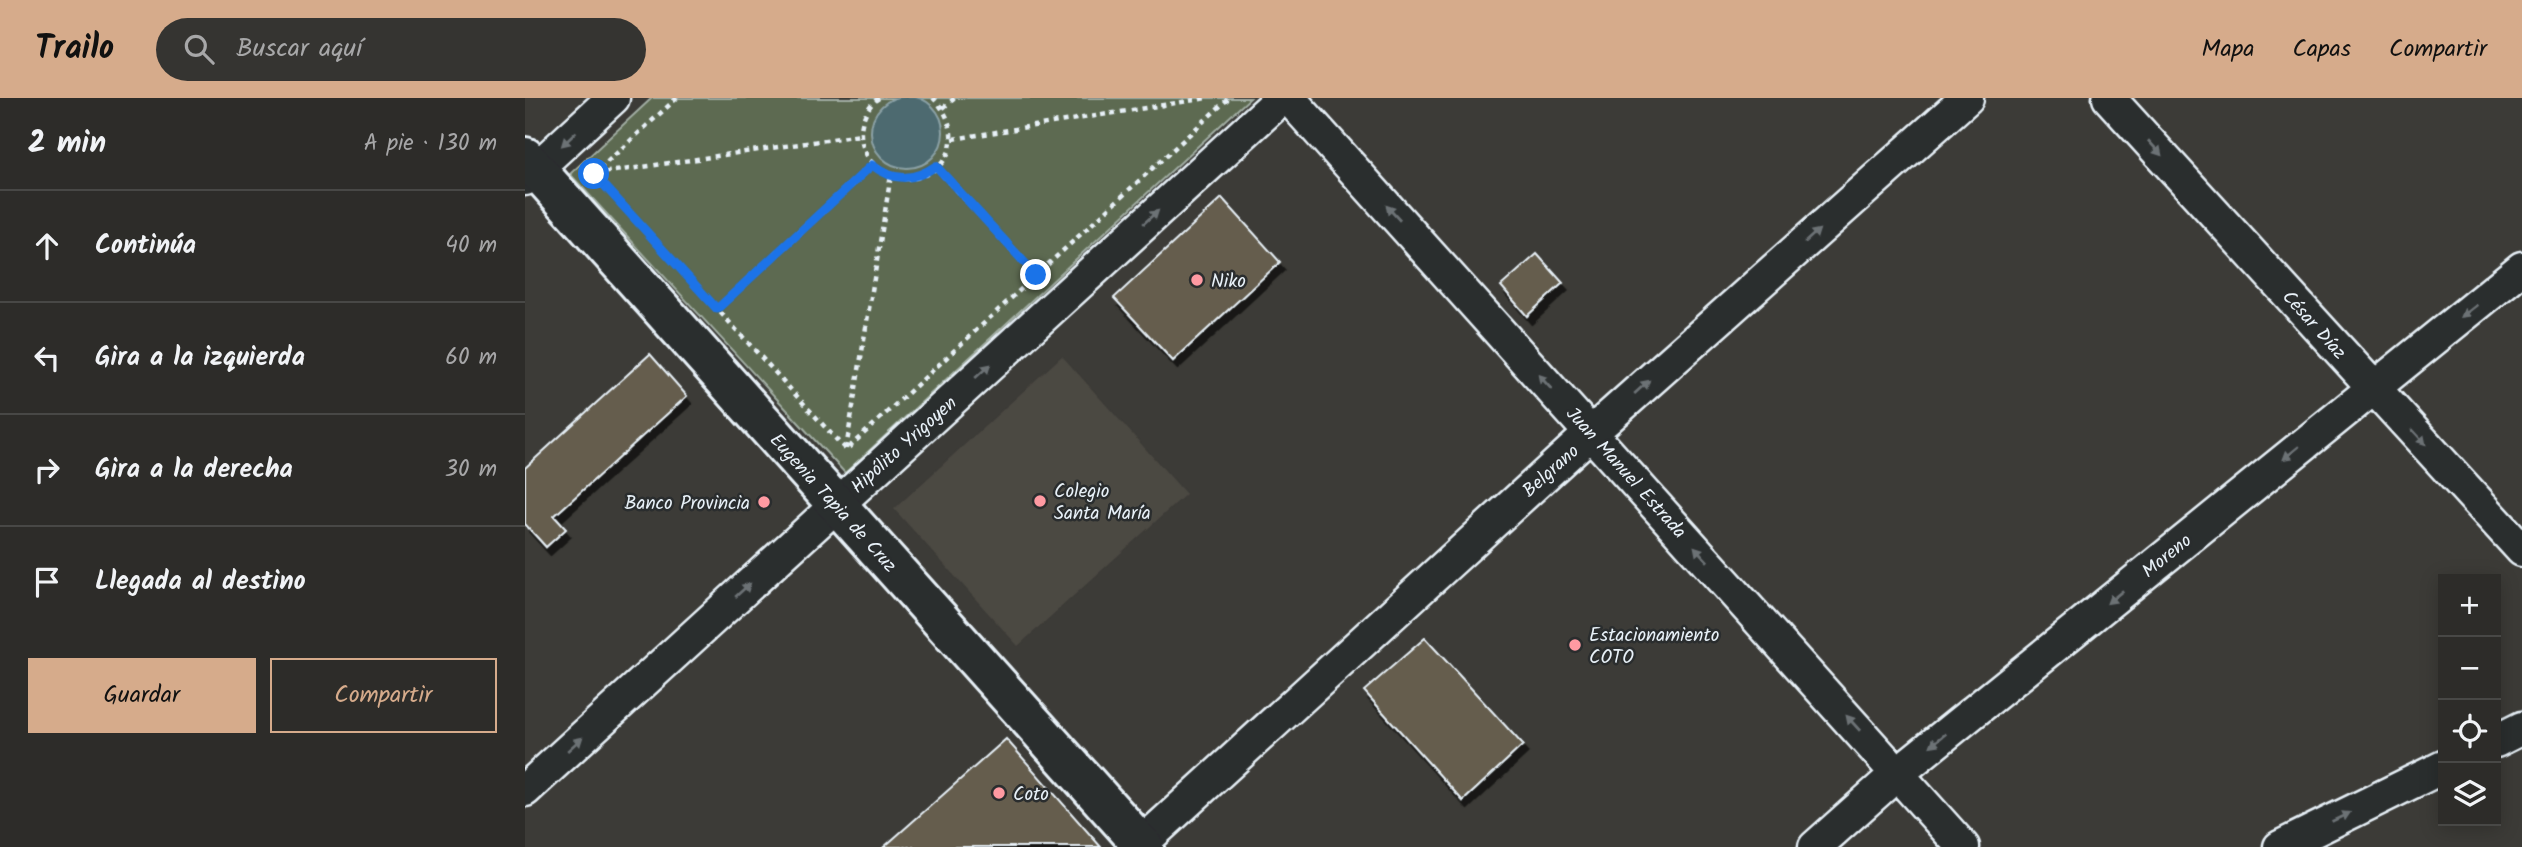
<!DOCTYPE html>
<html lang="es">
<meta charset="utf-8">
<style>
:root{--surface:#2d2c29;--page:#353431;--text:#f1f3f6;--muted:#a7a7a8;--line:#484846;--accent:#d6ab8b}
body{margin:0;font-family:Kalam,sans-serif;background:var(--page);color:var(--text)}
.controls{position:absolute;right:21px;bottom:21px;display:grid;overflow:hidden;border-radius:0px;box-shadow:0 4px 18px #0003}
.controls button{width:63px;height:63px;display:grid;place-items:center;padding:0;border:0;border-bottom:2px solid var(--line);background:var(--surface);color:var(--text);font:35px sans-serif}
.stop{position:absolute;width:21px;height:21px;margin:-16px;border:5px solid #1a73e8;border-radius:50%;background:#fff}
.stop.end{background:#1a73e8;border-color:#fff;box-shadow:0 2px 7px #0008}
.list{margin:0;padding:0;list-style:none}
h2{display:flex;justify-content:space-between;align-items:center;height:91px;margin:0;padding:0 28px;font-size:30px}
h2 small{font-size:23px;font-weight:400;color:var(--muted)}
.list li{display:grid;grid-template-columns:46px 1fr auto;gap:21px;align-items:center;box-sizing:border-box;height:112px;padding:0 28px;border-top:2px solid var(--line)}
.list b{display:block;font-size:26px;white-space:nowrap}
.list em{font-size:23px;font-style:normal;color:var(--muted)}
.actions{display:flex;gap:14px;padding:21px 28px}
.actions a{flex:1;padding:16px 0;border:2px solid var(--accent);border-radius:0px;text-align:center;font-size:24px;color:var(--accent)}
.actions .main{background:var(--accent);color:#111}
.icon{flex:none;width:38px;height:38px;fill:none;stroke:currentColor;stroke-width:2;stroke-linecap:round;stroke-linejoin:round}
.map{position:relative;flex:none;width:1997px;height:749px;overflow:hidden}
header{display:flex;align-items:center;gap:42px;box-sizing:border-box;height:98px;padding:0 35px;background:var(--accent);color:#111}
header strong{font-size:33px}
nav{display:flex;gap:38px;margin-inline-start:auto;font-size:24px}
.search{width:490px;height:63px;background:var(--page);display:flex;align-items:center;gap:18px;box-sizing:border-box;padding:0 24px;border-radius:38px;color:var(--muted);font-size:26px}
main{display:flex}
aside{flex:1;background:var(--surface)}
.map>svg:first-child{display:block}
.built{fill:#4b4842}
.green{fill:#5d6a51;stroke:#a2aea4;stroke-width:2}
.water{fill:#4d6b6f;stroke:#8ba1a6;stroke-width:2}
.building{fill:#655d4d;stroke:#e8f1f8;stroke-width:2;filter:url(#shadow)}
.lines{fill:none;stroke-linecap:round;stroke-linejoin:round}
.street-casing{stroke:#e8f1f8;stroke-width:37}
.secondary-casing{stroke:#e8f1f8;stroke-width:44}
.path{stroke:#e8f1f8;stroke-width:4.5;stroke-dasharray:5 5;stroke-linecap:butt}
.street{stroke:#2a2d2e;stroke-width:32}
.secondary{stroke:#2a2d2e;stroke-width:38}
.oneway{fill:#6c7275}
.route{stroke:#1a73e8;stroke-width:9}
.poi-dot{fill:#ff9aa2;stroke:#2a2d2e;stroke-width:2.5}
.labels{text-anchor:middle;stroke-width:5;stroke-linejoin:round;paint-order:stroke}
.poi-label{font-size:19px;fill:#e8f1f8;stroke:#2a2d2e;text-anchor:start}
.street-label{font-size:19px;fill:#e8f1f8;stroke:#2a2d2e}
</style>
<header>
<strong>Trailo</strong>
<div class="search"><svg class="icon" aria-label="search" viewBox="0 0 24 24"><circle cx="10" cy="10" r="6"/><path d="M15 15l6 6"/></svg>Buscar aquí</div>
<nav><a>Mapa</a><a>Capas</a><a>Compartir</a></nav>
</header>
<main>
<aside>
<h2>2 min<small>A pie · 130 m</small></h2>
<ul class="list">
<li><svg class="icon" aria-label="ahead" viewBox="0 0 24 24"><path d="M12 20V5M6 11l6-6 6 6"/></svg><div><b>Continúa</b></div><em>40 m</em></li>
<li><svg class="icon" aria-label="left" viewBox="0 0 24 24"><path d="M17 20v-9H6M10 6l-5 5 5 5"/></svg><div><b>Gira a la izquierda</b></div><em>60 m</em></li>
<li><svg class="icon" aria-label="right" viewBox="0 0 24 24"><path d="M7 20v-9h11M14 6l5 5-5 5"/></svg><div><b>Gira a la derecha</b></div><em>30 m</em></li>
<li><svg class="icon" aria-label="arrive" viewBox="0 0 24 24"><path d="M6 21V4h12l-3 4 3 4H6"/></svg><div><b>Llegada al destino</b></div></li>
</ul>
<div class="actions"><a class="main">Guardar</a><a>Compartir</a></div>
</aside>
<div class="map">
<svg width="1997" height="749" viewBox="0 0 1997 749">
<defs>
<filter id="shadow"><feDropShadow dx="4.5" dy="8" stdDeviation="0" flood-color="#0009"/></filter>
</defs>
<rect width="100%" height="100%" fill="#3c3b37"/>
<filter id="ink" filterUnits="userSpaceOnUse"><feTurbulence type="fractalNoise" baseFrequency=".0143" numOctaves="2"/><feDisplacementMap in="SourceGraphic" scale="14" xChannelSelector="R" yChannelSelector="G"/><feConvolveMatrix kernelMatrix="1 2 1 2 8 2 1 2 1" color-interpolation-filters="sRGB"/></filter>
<g filter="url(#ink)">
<path class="built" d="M537 258 661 396 493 548 369 411Z"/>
<path class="green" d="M127 0H725L320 375 45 76Z"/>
<path class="water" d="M346 34a36 36 0 1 1 72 0a36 36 0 1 1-72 0Z"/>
<path class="building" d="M697 100 755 164 648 263 589 200Z
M1012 156 1038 185 1002 218 976 188Z
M125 256 162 298 29 418 41 431 21 449 0 426V370Z
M900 540 998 647 938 703 839 593Z
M481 641 576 749H359Z"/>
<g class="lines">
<g class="street-casing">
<path id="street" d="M764 0 1438 749
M1584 0 1997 452
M0 81 88 0
M1971 643 1997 630
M0 692 757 0
M616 746 1066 335 1442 0
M1290 749 1373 675 1997 170
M1755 749 1918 669"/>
</g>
<g class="secondary-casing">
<path id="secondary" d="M0 59 619 749"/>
</g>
<path class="path" d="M152 0 69 76 321 352 704 0
M354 0C343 6 335 24 336 37 337 67 368 88 397 78 435 64 433 24 408 0
M418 10 430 0
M428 41 682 0
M411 69 511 177
M70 76 335 37
M192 211 347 67
M321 351 366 77"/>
<use href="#street" class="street"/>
<use href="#secondary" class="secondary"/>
</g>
<defs><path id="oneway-solid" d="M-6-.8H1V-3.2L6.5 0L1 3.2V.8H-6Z" transform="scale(1.75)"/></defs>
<g class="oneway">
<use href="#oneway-solid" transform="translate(44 41) rotate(137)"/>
<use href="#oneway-solid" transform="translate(1630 50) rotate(48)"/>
<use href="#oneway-solid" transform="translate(868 115) rotate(-132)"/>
<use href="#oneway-solid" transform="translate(626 119) rotate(-42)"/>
<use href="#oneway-solid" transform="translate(1287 138) rotate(-42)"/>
<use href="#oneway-solid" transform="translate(1944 213) rotate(142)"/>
<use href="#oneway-solid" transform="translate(458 273) rotate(-42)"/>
<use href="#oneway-solid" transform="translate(1020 284) rotate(-132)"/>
<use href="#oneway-solid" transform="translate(1117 289) rotate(-42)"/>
<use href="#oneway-solid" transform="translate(1894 339) rotate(48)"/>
<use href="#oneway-solid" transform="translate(1766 355) rotate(141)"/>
<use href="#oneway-solid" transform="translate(1176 456) rotate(-132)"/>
<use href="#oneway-solid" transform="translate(218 492) rotate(-42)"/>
<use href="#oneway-solid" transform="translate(1590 499) rotate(141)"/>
<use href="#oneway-solid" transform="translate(1328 625) rotate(-132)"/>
<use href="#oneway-solid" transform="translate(1413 642) rotate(141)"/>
<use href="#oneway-solid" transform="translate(50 646) rotate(-42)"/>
<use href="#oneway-solid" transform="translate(1816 719) rotate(-26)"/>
</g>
</g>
<g class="lines" filter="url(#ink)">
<path class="route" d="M69 76 192 211 347 67C369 84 389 83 411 68L511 177"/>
</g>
<g class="poi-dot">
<circle cx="672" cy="182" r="7"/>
<circle cx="515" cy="403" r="7"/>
<circle cx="239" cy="404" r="7"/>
<circle cx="1050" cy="547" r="7"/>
<circle cx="474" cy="695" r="7"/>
</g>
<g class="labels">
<g class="poi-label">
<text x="686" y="189">Niko</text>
<text x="529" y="399">Colegio<tspan x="529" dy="22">Santa María</tspan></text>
<text x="225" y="411" text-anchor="end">Banco Provincia</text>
<text x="1064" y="543">Estacionamiento<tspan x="1064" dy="22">COTO</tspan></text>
<text x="488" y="702">Coto</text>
</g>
<g class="street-label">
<text transform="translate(1790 226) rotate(48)" y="7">César Díaz</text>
<text transform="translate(378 346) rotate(-42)" y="7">Hipólito Yrigoyen</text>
<text transform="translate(1025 372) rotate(-42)" y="7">Belgrano</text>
<text transform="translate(1102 374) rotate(48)" y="7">Juan Manuel Estrada</text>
<text transform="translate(309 404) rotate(48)" y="7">Eugenia Tapia de Cruz</text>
<text transform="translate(1641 457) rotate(-39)" y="7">Moreno</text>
</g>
</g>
</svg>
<div class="controls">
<button>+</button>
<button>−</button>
<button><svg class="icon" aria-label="locate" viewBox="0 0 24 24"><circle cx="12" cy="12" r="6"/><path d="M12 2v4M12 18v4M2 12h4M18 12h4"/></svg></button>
<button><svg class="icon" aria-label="layers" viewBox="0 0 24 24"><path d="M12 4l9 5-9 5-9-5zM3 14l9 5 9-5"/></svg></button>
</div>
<div class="stop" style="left:69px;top:76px"></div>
<div class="stop end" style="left:511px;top:177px"></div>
</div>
</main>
